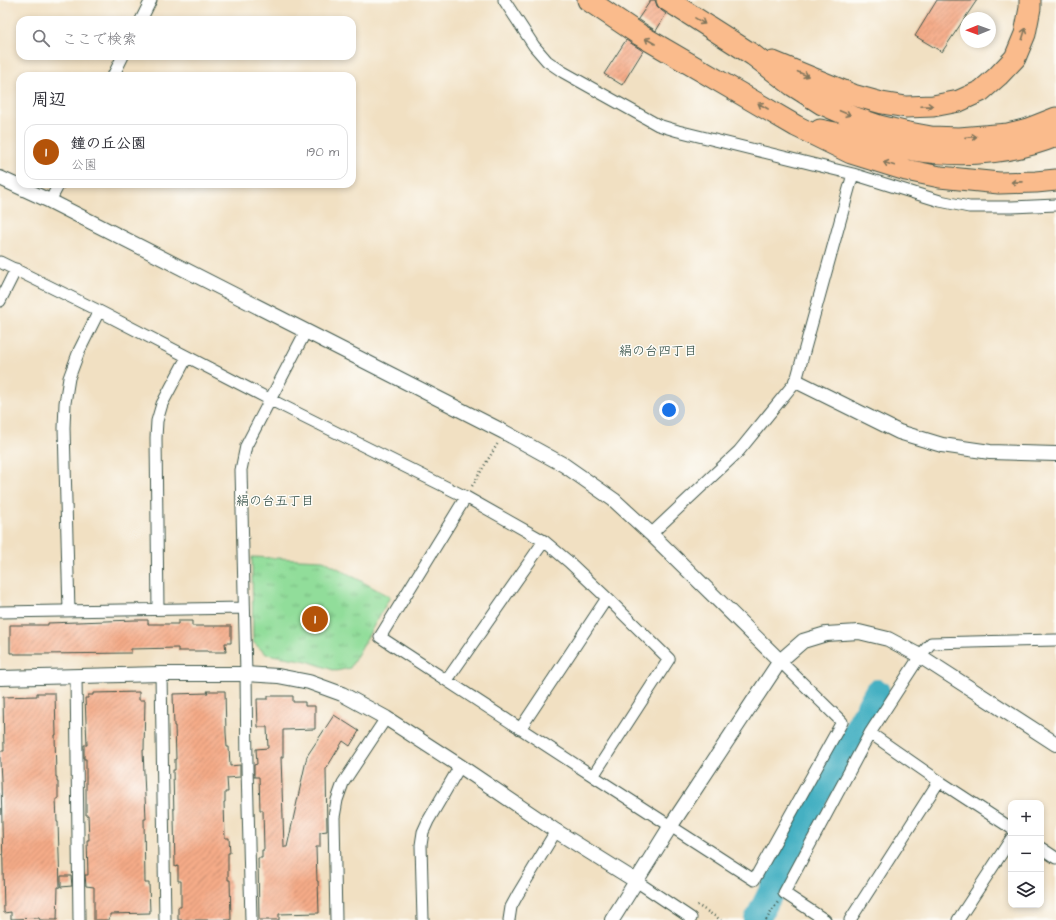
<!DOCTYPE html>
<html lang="ja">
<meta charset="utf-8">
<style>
:root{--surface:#fff;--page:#f7f7f7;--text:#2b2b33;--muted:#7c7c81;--line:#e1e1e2;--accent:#b45309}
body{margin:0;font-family:"Architects Daughter","Klee One",sans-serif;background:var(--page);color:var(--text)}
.controls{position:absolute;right:12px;bottom:12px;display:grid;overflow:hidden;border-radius:8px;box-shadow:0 2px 6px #0003}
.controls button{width:36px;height:36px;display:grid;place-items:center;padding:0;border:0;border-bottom:1px solid var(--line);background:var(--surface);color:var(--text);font:20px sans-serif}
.compass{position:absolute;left:960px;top:12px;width:36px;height:36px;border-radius:50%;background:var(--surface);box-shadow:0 2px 6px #0003;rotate:269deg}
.you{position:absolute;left:669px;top:410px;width:14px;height:14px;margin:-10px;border:3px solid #fff;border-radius:50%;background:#1a73e8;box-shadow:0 0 0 6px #1a73e833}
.badge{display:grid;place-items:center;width:26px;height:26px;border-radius:50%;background:var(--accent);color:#fff;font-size:13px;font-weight:700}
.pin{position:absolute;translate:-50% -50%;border:2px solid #fff;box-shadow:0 1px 4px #0006}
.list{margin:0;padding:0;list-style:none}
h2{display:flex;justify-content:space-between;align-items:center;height:52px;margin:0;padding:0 16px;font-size:17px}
h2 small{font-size:13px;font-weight:400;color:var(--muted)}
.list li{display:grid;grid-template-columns:26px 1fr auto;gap:12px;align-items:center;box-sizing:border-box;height:56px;margin:0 8px 8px;padding:0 8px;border:1px solid var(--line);border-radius:12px}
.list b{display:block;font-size:15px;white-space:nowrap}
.list p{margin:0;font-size:13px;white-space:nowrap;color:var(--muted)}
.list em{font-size:13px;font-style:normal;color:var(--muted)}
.icon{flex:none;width:22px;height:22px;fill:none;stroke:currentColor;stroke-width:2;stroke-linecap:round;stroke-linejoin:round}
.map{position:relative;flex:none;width:1056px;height:920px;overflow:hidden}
.search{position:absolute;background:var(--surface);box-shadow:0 2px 6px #0003;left:16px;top:16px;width:340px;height:44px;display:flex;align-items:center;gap:10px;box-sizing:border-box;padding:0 14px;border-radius:12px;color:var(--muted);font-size:15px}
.panel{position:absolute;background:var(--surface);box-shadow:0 2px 6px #0003;left:16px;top:72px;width:340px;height:116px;border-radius:12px}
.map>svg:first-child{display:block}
.park{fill:url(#park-tufts);stroke:#588d67}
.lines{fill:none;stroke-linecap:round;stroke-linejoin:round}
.river{stroke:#44b0c2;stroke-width:26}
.building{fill:url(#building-hatch)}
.minor-casing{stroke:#3e5549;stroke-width:13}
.tertiary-casing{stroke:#3e5549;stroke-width:16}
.motorway-casing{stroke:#3e5549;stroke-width:23}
.path{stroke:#3e5549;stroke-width:2.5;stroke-dasharray:1 3;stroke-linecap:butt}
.minor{stroke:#fff;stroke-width:11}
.tertiary{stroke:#fff;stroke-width:14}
.motorway{stroke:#fabb8c;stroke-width:21}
.oneway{stroke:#82765c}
.labels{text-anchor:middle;stroke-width:3;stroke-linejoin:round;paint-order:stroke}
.neighbourhood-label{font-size:13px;fill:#1f3d34;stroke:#fdfcf7}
</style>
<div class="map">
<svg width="1056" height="920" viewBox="0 0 1056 920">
<defs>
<pattern id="park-tufts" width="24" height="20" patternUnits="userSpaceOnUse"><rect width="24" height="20" fill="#91dd9a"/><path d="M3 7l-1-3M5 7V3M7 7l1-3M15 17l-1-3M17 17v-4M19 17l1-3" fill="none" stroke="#76b47e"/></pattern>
<pattern id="building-hatch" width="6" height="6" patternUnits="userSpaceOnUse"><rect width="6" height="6" fill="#f5ab88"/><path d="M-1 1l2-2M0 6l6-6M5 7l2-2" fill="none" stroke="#c68c70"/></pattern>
</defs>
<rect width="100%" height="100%" fill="#fdfcf7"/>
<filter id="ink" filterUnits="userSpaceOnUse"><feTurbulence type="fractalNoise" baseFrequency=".025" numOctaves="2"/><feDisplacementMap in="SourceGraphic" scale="8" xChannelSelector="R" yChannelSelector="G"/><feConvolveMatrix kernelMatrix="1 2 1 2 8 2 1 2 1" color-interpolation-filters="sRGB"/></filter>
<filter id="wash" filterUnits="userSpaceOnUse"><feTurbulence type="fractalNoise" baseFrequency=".012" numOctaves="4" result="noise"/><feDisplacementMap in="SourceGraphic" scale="16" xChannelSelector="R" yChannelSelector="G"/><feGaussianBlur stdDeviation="0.9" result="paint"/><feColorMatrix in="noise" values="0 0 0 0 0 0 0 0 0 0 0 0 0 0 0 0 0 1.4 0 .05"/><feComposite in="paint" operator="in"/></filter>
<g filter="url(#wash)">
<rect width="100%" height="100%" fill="#f1e0c2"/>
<path class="park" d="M252 557 323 560 390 597 350 668 336 671 307 661 266 654 253 642Z"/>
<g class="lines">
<path class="river" d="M757 920 774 886 808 813 817 795 844 752 877 692"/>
</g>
<g id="blocks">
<path class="building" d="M651 0H655L657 6 661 10 666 14 656 31 638 19Z
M937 0H977L942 52 915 36Z
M626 40 643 51 622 85 604 74Z
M135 620H148V624H178V621H192V626H231V643H225L226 652H208V651H178V648L131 649V653L42 654H14V653H10V625H48V623Z
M207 691H225L226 733 227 747H229L230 766 240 765V777L227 778 228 792H225V802H224L225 838H229L230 853H228V880H230L231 920H178V907H181V881H178V866L175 867 173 770H175V759H176L175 726H174L173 694 208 693Z
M139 692V700H145L144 750H143L146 819H144L145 883H149L150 913 110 914V918H109V920H94V887L86 886 85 875H88L87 840H89L88 815H86V759H84V745H87L85 698H88V695H93V693Z
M37 693H55L56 735H55L56 777H57V782H58V799H56L57 822H58L60 887H58L57 920H40L39 918 11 919V912L4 913 1 780 0 762V751H4L3 697 37 696Z
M268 696H293V702H305V706H315V729L283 730V757H281L284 847H287L307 756 334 715 359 731 350 746 343 741 326 769 327 831 320 832V847H316L317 881H318L319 913 279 914V920H259L258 858H262V850H264L263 810H260L259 777H254V765L257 764 256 749 268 748 267 727H258L257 699H268Z
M61 876H71L72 886 61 887Z"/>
</g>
</g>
<g filter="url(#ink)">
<use href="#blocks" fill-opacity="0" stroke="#3e5549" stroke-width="1"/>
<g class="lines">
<g class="minor-casing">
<path id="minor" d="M504 0 534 46 547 61 563 72 658 125 678 131 853 174 940 201 969 207H1012L1056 205
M141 20 151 0
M113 76 123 56
M50 201 59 184
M0 262 99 311 271 400 466 497 544 541 569 562 607 598 669 659 593 776
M0 301 16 269
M466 497 380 637 593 776 754 880 842 722 780 661
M651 534 739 451 796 381 853 174
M158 609 156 438 157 421 162 404 187 357
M69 611 64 428 65 403 69 378 79 351 99 311
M0 612 244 608
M161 674 165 920
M76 676 79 920
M447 680 544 541
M520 729 607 598
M870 733 939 781 1011 828
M1041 848 1056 858
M636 881 691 918 690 920
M251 920 247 768 246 674 241 470 246 446 306 331
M336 920 334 817 337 800 343 783 386 718
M423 920 421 845 423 832 428 821 460 766
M509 920 511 907 518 894 556 831
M825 920 784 893 870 733 920 656 931 643 1056 640
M850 920 939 781
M958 920 1011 839"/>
</g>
<g class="tertiary-casing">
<path id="tertiary" d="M0 178 50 201 504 432 564 465 614 500 651 534 780 661
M796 381 899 432 942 445 990 452 1056 454
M0 678 161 674H246L278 676 309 682 342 694 386 718 460 766 556 831 636 881
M612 920 670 827 780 661 803 641 826 634 859 632 888 639 920 656 1056 744"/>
</g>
<g class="motorway-casing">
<path id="motorway" d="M588 0 640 35 796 126 851 153 906 170 940 177 999 183 1036 182 1056 180
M667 0 753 55 792 85 822 104 847 115 879 126 904 132 931 137 959 138 1008 134 1028 129 1056 118
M773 62 853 95 882 103 906 107 933 106 959 101 981 91 998 76 1015 58 1025 34 1030 8V0
M820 130C841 134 861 138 881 142 892 145 903 148 914 150 961 157 1011 154 1056 136"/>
</g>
<path class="path" d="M472 486 498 443
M697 905 721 920
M766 920 778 902"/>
<use href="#minor" class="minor"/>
<use href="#tertiary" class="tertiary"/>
<use href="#motorway" class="motorway"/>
</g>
<defs><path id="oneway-shaft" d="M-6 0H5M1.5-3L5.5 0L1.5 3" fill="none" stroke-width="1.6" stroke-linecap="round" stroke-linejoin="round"/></defs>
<g class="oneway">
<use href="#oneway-shaft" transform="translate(700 21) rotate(32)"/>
<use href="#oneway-shaft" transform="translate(1024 34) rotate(-73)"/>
<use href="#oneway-shaft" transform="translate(650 41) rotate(-150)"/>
<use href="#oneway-shaft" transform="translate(803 74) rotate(23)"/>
<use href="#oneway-shaft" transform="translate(763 106) rotate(-150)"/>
<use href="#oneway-shaft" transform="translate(927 106) rotate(-2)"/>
<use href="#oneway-shaft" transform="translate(845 113) rotate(23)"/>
<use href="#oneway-shaft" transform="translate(971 137) rotate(-4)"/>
<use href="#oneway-shaft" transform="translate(889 164) rotate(-163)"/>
<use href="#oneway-shaft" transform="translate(1017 182) rotate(179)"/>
</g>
</g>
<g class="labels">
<g class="neighbourhood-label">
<text x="658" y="355">絹の台四丁目</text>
<text x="275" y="505">絹の台五丁目</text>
</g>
</g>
</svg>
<div class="controls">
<button>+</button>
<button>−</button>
<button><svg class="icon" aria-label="layers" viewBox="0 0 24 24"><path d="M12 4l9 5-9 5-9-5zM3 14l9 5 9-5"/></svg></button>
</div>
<svg class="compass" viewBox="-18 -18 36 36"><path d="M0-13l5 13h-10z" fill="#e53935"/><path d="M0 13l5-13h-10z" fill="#7c7c81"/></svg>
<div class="you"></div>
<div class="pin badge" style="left:315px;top:619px">1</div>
<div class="search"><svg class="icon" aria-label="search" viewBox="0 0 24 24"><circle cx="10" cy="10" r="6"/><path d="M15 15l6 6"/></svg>ここで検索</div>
<section class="panel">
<h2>周辺<small></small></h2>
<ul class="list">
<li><span class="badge">1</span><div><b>鐘の丘公園</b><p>公園</p></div><em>190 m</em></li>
</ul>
</section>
</div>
